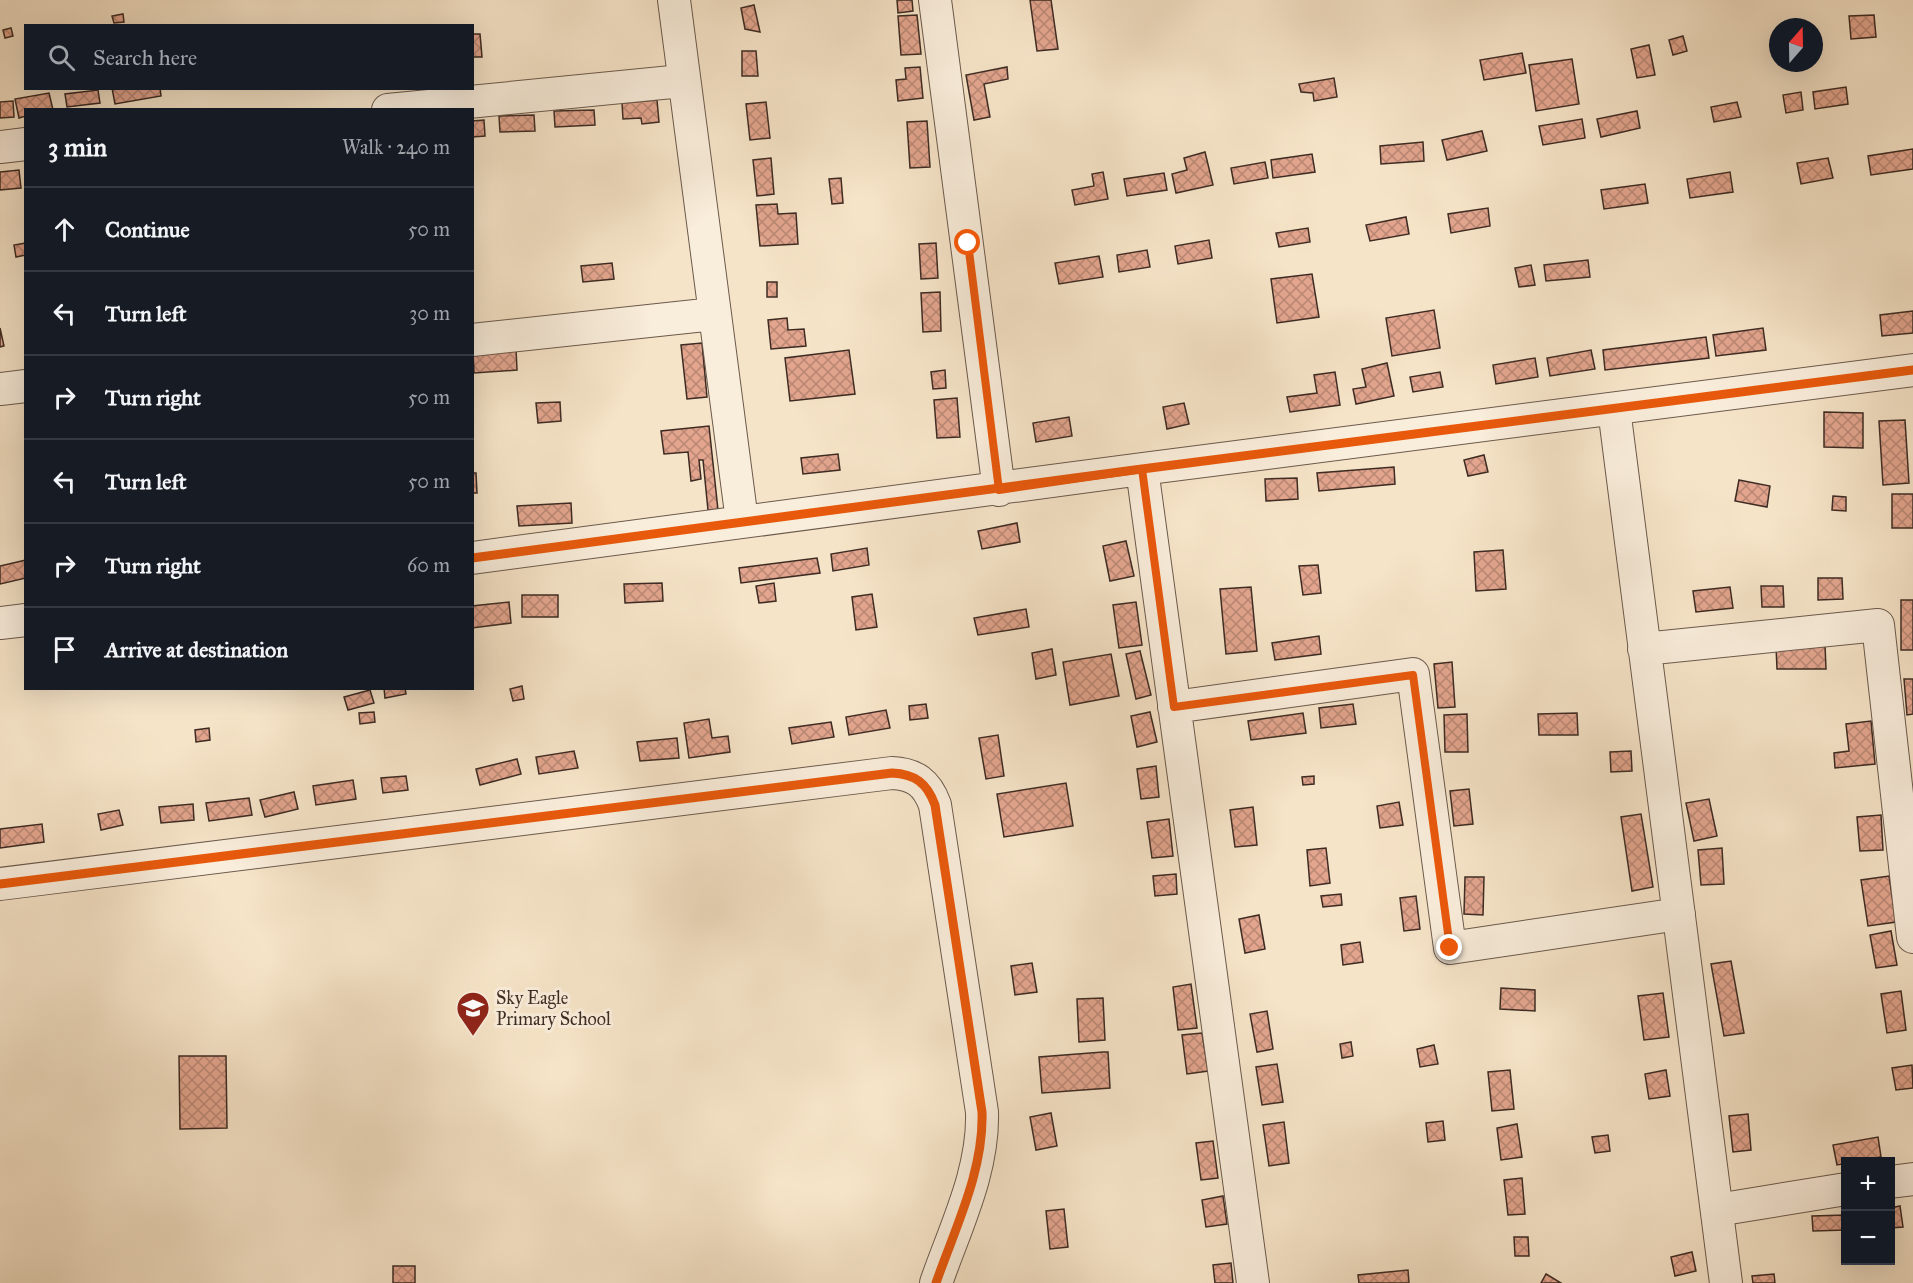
<!DOCTYPE html>
<meta charset="utf-8">
<style>
:root{--surface:#171b24;--page:#242831;--text:#f1f3f6;--muted:#9ea1a6;--line:#363941}
body{margin:0;font-family:"IM FELL Great Primer",serif;background:var(--page);color:var(--text)}
.controls{position:absolute;right:18px;bottom:18px;display:grid;overflow:hidden;border-radius:0px;box-shadow:0 6px 24px #0002}
.controls button{width:54px;height:54px;display:grid;place-items:center;padding:0;border:0;border-bottom:2px solid var(--line);background:var(--surface);color:var(--text);font:30px sans-serif}
.compass{position:absolute;left:1769px;top:18px;width:54px;height:54px;border-radius:50%;background:var(--surface);box-shadow:0 6px 24px #0002;rotate:20deg}
.stop{position:absolute;width:18px;height:18px;margin:-14px;border:4px solid #ea580c;border-radius:50%;background:#fff}
.stop.end{background:#ea580c;border-color:#fff;box-shadow:0 2px 6px #0008}
.list{margin:0;padding:0;list-style:none}
h2{display:flex;justify-content:space-between;align-items:center;height:78px;margin:0;padding:0 24px;font-size:26px}
h2 small{font-size:20px;font-weight:400;color:var(--muted)}
.list li{display:grid;grid-template-columns:39px 1fr auto;gap:18px;align-items:center;box-sizing:border-box;height:84px;padding:0 24px;border-top:2px solid var(--line)}
.list b{display:block;font-size:22px;white-space:nowrap}
.list em{font-size:20px;font-style:normal;color:var(--muted)}
.icon{flex:none;width:33px;height:33px;fill:none;stroke:currentColor;stroke-width:2;stroke-linecap:round;stroke-linejoin:round}
.map{position:relative;flex:none;width:1913px;height:1283px;overflow:hidden}
.search{position:absolute;background:var(--surface);box-shadow:0 6px 24px #0002;left:24px;top:24px;width:450px;height:66px;display:flex;align-items:center;gap:15px;box-sizing:border-box;padding:0 21px;border-radius:0px;color:var(--muted);font-size:22px}
.panel{position:absolute;background:var(--surface);box-shadow:0 6px 24px #0002;left:24px;top:108px;width:450px;height:582px;border-radius:0px}
.map>svg:first-child{display:block}
.building{fill:url(#building-cross-hatch);stroke:#3d2b23;stroke-width:1.5}
.lines{fill:none;stroke-linecap:round;stroke-linejoin:round}
.minor-casing{stroke:#6b594c;stroke-width:34}
.minor{stroke:#f9eddb;stroke-width:32}
.cycleway-casing{stroke:#f9eddb;stroke-width:13}
.cycleway{stroke:#e8590c;stroke-width:9}
.route{stroke:#ea580c;stroke-width:8}
.labels{text-anchor:middle;stroke-width:6;stroke-linejoin:round;paint-order:stroke}
.poi-label{font-size:18px;fill:#3d2b23;stroke:#f9eddb;text-anchor:start}
</style>
<div class="map">
<svg width="1913" height="1283" viewBox="0 0 1913 1283">
<defs>
<pattern id="building-cross-hatch" width="8" height="8" patternUnits="userSpaceOnUse" patternTransform="scale(1.5)"><rect width="8" height="8" fill="#e3a58e"/><path d="M0 0l8 8M0 8l8-8" fill="none" stroke="#b98774"/></pattern>
</defs>
<rect width="100%" height="100%" fill="#f6e4c8"/>
<filter id="stains"><feTurbulence type="fractalNoise" baseFrequency=".00333" numOctaves="4"/><feColorMatrix values="0 0 0 0 .2 0 0 0 0 .09 0 0 0 0 .02 0 0 0 .5 -.17"/></filter>
<radialGradient id="worn" r=".72"><stop offset=".6" stop-color="#630" stop-opacity="0"/><stop offset="1" stop-color="#630" stop-opacity=".3"/></radialGradient>
<path class="building" d="M897 0H912L913 11 898 13Z
M1030 0H1051L1058 49 1037 51Z
M754 5 760 32 745 29 741 8Z
M123 14 124 22 114 23 112 16Z
M917 15 921 54 901 55 898 16Z
M1874 15 1876 37 1851 39 1849 16Z
M11 28 13 36 5 38 3 30Z
M472 34H480L482 57H472Z
M1683 36 1687 51 1673 55 1669 40Z
M1649 45 1655 75 1637 78 1631 49Z
M742 51H756L758 76H742Z
M1522 53 1526 73 1484 80 1480 60Z
M1572 59 1579 104 1536 111 1529 65Z
M920 67 923 98 898 101 896 80 906 79 905 68Z
M1007 67 1008 79 984 84 990 117 974 120 966 75Z
M1334 78 1337 97 1314 101 1313 93 1301 92 1299 84Z
M1846 87 1848 104 1815 109 1813 92Z
M112 88H160L161 96 115 104Z
M98 90 100 103 67 107 65 94Z
M1801 92 1803 110 1786 113 1783 95Z
M49 93 53 110H26V116L19 118 15 99Z
M657 100 659 122 642 124 641 118 623 119 622 103Z
M13 101 14 117 0 118V102Z
M766 102 770 138 750 140 746 104Z
M1737 102 1741 117 1714 122 1711 107Z
M594 110 595 125 555 127 554 111Z
M1637 111 1640 128 1601 137 1597 119Z
M534 115 535 131 500 132 499 116Z
M1582 119 1585 138 1543 145 1539 126Z
M484 120 485 136 472 137V121Z
M927 121 930 167 910 168 907 122Z
M1482 131 1487 151 1447 160 1442 140Z
M1423 142 1424 161 1381 164 1380 146Z
M1913 149V169L1871 175 1868 156Z
M1205 152 1213 185 1176 193 1172 174 1187 170 1184 158Z
M1312 154 1315 172 1273 178 1271 160Z
M771 158 774 194 757 196 753 160Z
M1828 158 1833 178 1801 184 1797 163Z
M1265 162 1268 178 1234 184 1231 168Z
M19 170 21 188 0 190V172Z
M1103 172 1108 199 1075 205 1072 190 1094 186 1092 174Z
M1730 172 1733 192 1690 198 1687 179Z
M1164 173 1167 190 1127 196 1124 179Z
M841 178 843 203 832 204 829 179Z
M1645 184 1648 203 1604 209 1601 190Z
M777 204 778 214 796 213 798 244 760 246 756 205Z
M1488 208 1490 226 1451 233 1448 214Z
M1406 217 1409 234 1370 241 1366 225Z
M1308 228 1310 242 1279 247 1276 233Z
M1209 240 1212 258 1178 264 1175 246Z
M26 243V255L16 257 14 245Z
M936 243 938 278 921 279 919 244Z
M1147 250 1150 267 1119 272 1117 255Z
M1099 256 1103 277 1059 284 1055 263Z
M1588 260 1590 277 1546 281 1544 265Z
M612 263 614 279 583 282 581 266Z
M1531 265 1535 285 1519 287 1515 268Z
M1312 274 1319 317 1277 323 1271 279Z
M767 282H777V297H767Z
M940 292 941 331 923 332 921 293Z
M1434 310 1440 348 1392 356 1386 318Z
M1913 311V333L1882 336 1880 315Z
M787 318 788 330 804 329 806 346 771 349 768 320Z
M0 328 4 346 0 347Z
M1763 328 1766 350 1716 356 1713 335Z
M1706 337 1709 358 1605 370 1603 350Z
M702 343 707 397 687 399 681 345Z
M516 349 517 370 474 373 473 352Z
M849 350 855 394 790 401 785 358Z
M1591 350 1595 369 1550 376 1547 358Z
M1535 358 1538 377 1496 384 1493 365Z
M1387 363 1394 396 1356 404 1353 389 1366 387 1362 369Z
M945 370 946 388 933 389 931 372Z
M1335 372 1340 405 1290 412 1287 397 1317 393 1314 375Z
M1440 372 1443 387 1413 392 1410 377Z
M957 398 960 437 937 438 934 400Z
M560 402 561 421 538 423 536 403Z
M1184 403 1189 424 1167 429 1163 407Z
M1824 412 1863 413V448L1824 447Z
M1069 417 1072 436 1036 442 1033 423Z
M1905 420 1909 483 1883 485 1879 421Z
M709 426 718 510H708L703 460H699L701 479 691 481 688 452 664 454 661 431Z
M838 454 840 470 803 474 801 458Z
M1484 455 1488 472 1468 476 1464 460Z
M1394 467 1395 484 1319 491 1317 473Z
M472 473H476L477 493H472Z
M1297 478 1298 499 1266 501 1265 479Z
M1739 480 1770 486 1767 507 1735 501Z
M1892 494H1913V528H1892Z
M1833 496 1846 497V511L1832 510Z
M571 503 572 523 519 526 517 506Z
M1017 523 1020 542 982 549 978 531Z
M1126 541 1134 576 1110 581 1103 546Z
M867 548 869 565 833 571 831 554Z
M1503 550 1506 589 1476 591 1474 552Z
M817 558 820 573 741 583 739 568Z
M26 560V578L0 584V566Z
M1318 565 1321 593 1303 595 1299 566Z
M1818 578H1842L1843 599 1818 600Z
M662 583 663 601 625 603 624 584Z
M774 583 776 601 759 603 756 586Z
M1761 586H1783L1784 607H1762Z
M1251 587 1257 651 1226 654 1220 589Z
M1730 587 1733 608 1696 612 1693 591Z
M872 594 877 627 856 630 852 597Z
M522 595H558V617H522Z
M1901 600H1913V650H1901Z
M509 602 511 623 472 628V606Z
M1136 602 1142 645 1119 648 1113 605Z
M1026 609 1029 627 978 635 974 618Z
M1319 636 1321 654 1275 660 1272 643Z
M1825 645 1826 669H1777L1776 646Z
M1052 649 1056 675 1036 679 1032 653Z
M1140 651 1151 695 1136 699 1126 654Z
M1111 654 1119 696 1070 705 1063 662Z
M1452 662 1455 707 1438 708 1434 664Z
M1904 679H1913V714L1907 715Z
M522 686 524 699 513 701 510 689Z
M384 688H405L406 694 385 698Z
M370 690 374 703 348 710 344 697Z
M926 704 928 718 910 720 909 706Z
M1353 704 1356 724 1321 728 1319 708Z
M886 710 890 728 849 735 846 717Z
M374 712 375 722 360 724 359 713Z
M1150 712 1157 742 1137 747 1131 716Z
M1303 713 1306 733 1251 740 1248 721Z
M1577 713 1578 735H1539L1538 714Z
M1467 714 1468 752H1445L1444 715Z
M709 719 712 738 728 736 730 752 689 758 684 723Z
M1871 721 1875 764 1835 768 1834 753 1849 751 1846 724Z
M831 722 834 737 792 744 789 728Z
M209 728 210 740 196 742 195 730Z
M998 735 1004 776 986 779 979 738Z
M677 738 679 758 640 761 637 742Z
M574 751 578 768 539 774 536 757Z
M1631 751 1632 771 1611 772 1610 752Z
M517 759 521 774 480 785 476 769Z
M1156 766 1159 797 1141 799 1137 769Z
M406 776 408 790 383 793 381 778Z
M1314 776V784L1303 785 1302 777Z
M353 780 356 799 316 805 313 786Z
M1066 783 1073 826 1004 837 997 794Z
M1469 789 1473 824 1454 826 1450 791Z
M294 792 298 809 265 817 260 800Z
M249 798 252 815 209 821 206 803Z
M1709 799 1717 836 1694 841 1686 803Z
M1399 802 1403 825 1380 828 1377 806Z
M193 804 194 820 161 823 159 807Z
M1253 807 1257 845 1235 847 1230 810Z
M119 810 123 825 101 830 98 814Z
M1641 814 1653 887 1632 891 1621 817Z
M1881 815 1883 850 1860 851 1857 817Z
M1169 819 1173 856 1152 858 1147 822Z
M42 824 44 842 0 848V829Z
M1326 848 1330 883 1310 886 1307 850Z
M1722 848 1724 884 1701 885 1698 850Z
M1176 874 1177 894 1155 896 1153 876Z
M1889 876 1896 922 1868 926 1861 880Z
M1465 877H1484L1483 915 1464 914Z
M1341 894 1342 905 1323 907 1321 896Z
M1416 896 1420 929 1404 931 1400 898Z
M1259 915 1265 949 1245 953 1239 919Z
M1891 931 1897 965 1876 968 1870 935Z
M1360 942 1363 962 1343 965 1341 945Z
M1731 961 1744 1033 1724 1036 1711 964Z
M1032 963 1037 992 1015 995 1011 966Z
M1191 984 1197 1028 1178 1030 1173 987Z
M1501 988 1535 990V1011L1500 1009Z
M1901 991 1906 1030 1887 1033 1881 994Z
M1663 993 1669 1037 1644 1040 1638 996Z
M1103 998 1105 1040 1079 1042 1077 999Z
M1267 1011 1273 1049 1257 1052 1250 1014Z
M1202 1033 1208 1071 1187 1074 1182 1035Z
M1351 1042 1353 1056 1342 1058 1340 1044Z
M1434 1045 1438 1064 1420 1067 1417 1049Z
M1103 1052H1108L1110 1088 1042 1093 1039 1057Z
M179 1056H226L227 1128 180 1129Z
M1277 1064 1283 1102 1262 1105 1256 1067Z
M1912 1065 1913 1088 1896 1090 1892 1068Z
M1510 1070 1514 1109 1492 1111 1488 1072Z
M1666 1070 1670 1096 1649 1099 1645 1074Z
M1051 1113 1057 1146 1036 1150 1030 1117Z
M1748 1114 1751 1150 1733 1152 1729 1116Z
M1443 1121 1445 1140 1428 1142 1426 1123Z
M1284 1122 1289 1163 1269 1166 1263 1125Z
M1517 1124 1522 1157 1501 1160 1497 1128Z
M1608 1135 1610 1151 1595 1153 1592 1137Z
M1878 1137 1881 1157 1837 1165 1833 1145Z
M1213 1141 1218 1178 1201 1180 1196 1143Z
M1522 1178 1525 1214 1508 1215 1504 1180Z
M1223 1196 1227 1224 1206 1227 1202 1200Z
M1900 1206 1903 1227 1890 1228V1208Z
M1064 1209 1068 1247 1050 1249 1046 1211Z
M1846 1215V1230L1813 1231 1812 1216Z
M1514 1237H1528L1529 1256H1515Z
M1692 1252 1696 1271 1675 1276 1671 1257Z
M1231 1263 1233 1283H1215L1213 1265Z
M393 1266H415V1283H393Z
M1408 1270 1409 1283H1359L1358 1275Z
M1546 1274 1561 1283H1541Z
M1774 1274 1775 1283H1753L1752 1276Z"/>
<g class="lines">
<g class="minor-casing">
<path id="minor" d="M674 0 742 521
M935 0 999 490
M388 110 682 81
M0 147 26 144
M472 340 714 314
M0 389 26 386
M1614 409 1726 1283
M1142 469 1253 1283
M472 558 1142 469 1913 370
M0 623 26 620
M1644 649 1878 625 1913 937
M1174 707 1413 674 1450 948 1679 914
M0 884 892 773C915 774 927 783 935 805L982 1112C984 1171 955 1228 936 1283
M1890 1182 1913 1179
M1717 1210 1846 1189"/>
</g>
<use href="#minor" class="minor"/>
<g class="cycleway-casing">
<path id="cycleway" d="M472 558 1142 469 1913 370
M0 884 892 773C915 774 927 783 935 805L982 1112C984 1171 955 1228 936 1283"/>
</g>
<use href="#cycleway" class="cycleway"/>
</g>
<g class="lines">
<path class="route" d="M968 243 999 490 1142 469 1174 707 1413 675 1450 948"/>
</g>
<defs>
<g id="school-pin" transform="scale(1.725)"><path d="M0 17L-7.5 6A9.5 9.5 0 1 1 7.5 6Z" fill="#8f2418" stroke="#f9eddb"/><path d="M0-5L7-2L0 1L-7-2ZM-4 1L0 2.5L4 1V4Q0 6-4 4Z" fill="#fff"/></g>
</defs>
<g fill-rule="evenodd">
<use href="#school-pin" x="473" y="1008"/>
</g>
<g class="labels">
<g class="poi-label">
<text x="496" y="1004">Sky Eagle<tspan x="496" dy="21">Primary School</tspan></text>
</g>
</g>
<rect width="100%" height="100%" filter="url(#stains)"/>
<rect width="100%" height="100%" fill="url(#worn)"/>
</svg>
<div class="controls">
<button>+</button>
<button>−</button>
</div>
<svg class="compass" viewBox="-18 -18 36 36"><path d="M0-13l5 13h-10z" fill="#e53935"/><path d="M0 13l5-13h-10z" fill="#9ea1a6"/></svg>
<div class="stop" style="left:968px;top:243px"></div>
<div class="stop end" style="left:1450px;top:948px"></div>
<div class="search"><svg class="icon" aria-label="search" viewBox="0 0 24 24"><circle cx="10" cy="10" r="6"/><path d="M15 15l6 6"/></svg>Search here</div>
<section class="panel">
<h2>3 min<small>Walk · 240 m</small></h2>
<ul class="list">
<li><svg class="icon" aria-label="ahead" viewBox="0 0 24 24"><path d="M12 20V5M6 11l6-6 6 6"/></svg><div><b>Continue</b></div><em>50 m</em></li>
<li><svg class="icon" aria-label="left" viewBox="0 0 24 24"><path d="M17 20v-9H6M10 6l-5 5 5 5"/></svg><div><b>Turn left</b></div><em>30 m</em></li>
<li><svg class="icon" aria-label="right" viewBox="0 0 24 24"><path d="M7 20v-9h11M14 6l5 5-5 5"/></svg><div><b>Turn right</b></div><em>50 m</em></li>
<li><svg class="icon" aria-label="left" viewBox="0 0 24 24"><path d="M17 20v-9H6M10 6l-5 5 5 5"/></svg><div><b>Turn left</b></div><em>50 m</em></li>
<li><svg class="icon" aria-label="right" viewBox="0 0 24 24"><path d="M7 20v-9h11M14 6l5 5-5 5"/></svg><div><b>Turn right</b></div><em>60 m</em></li>
<li><svg class="icon" aria-label="arrive" viewBox="0 0 24 24"><path d="M6 21V4h12l-3 4 3 4H6"/></svg><div><b>Arrive at destination</b></div></li>
</ul>
</section>
</div>
